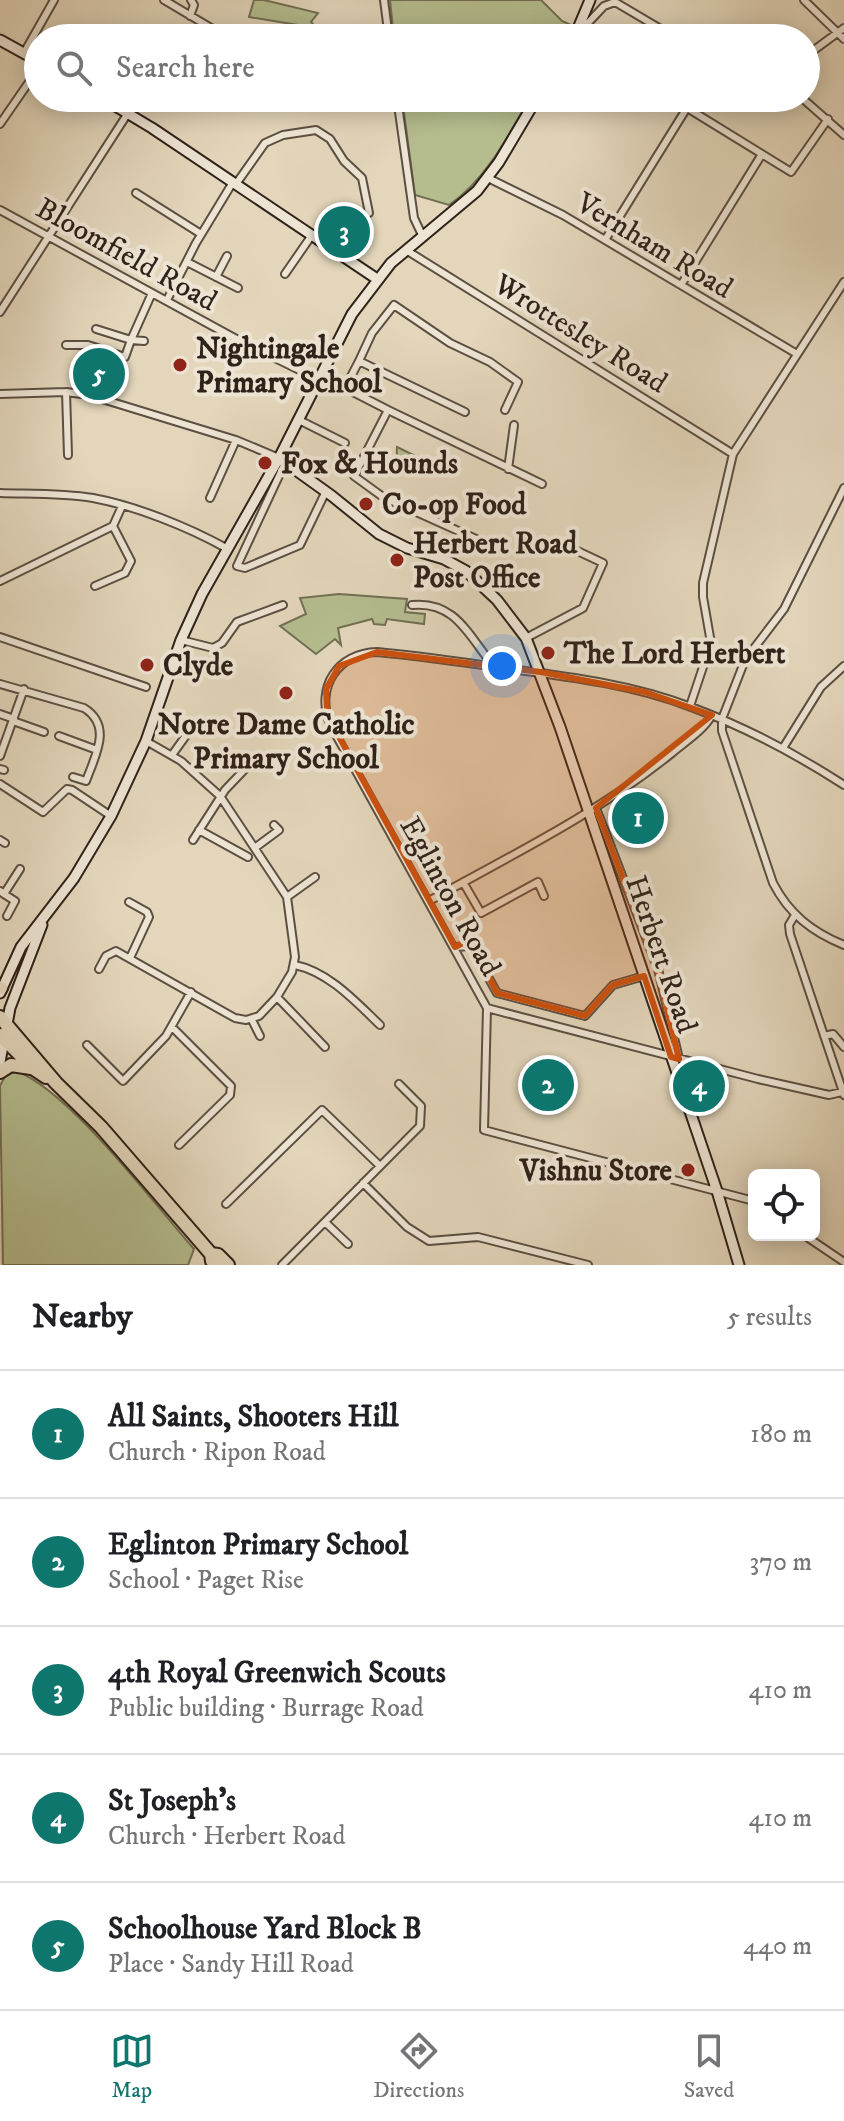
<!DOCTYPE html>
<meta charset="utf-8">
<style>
:root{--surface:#fff;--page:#f2f2f2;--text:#202124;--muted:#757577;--line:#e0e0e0;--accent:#0f766e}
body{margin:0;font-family:"IM FELL DW Pica",serif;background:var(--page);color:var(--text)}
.controls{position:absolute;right:24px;bottom:24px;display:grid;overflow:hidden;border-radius:12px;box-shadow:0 4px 20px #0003}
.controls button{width:72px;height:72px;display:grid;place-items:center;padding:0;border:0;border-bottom:2px solid var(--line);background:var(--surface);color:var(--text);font:40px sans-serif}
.you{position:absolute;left:502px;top:666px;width:28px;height:28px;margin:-20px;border:6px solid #fff;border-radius:50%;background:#1a73e8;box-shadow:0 0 0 12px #1a73e833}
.badge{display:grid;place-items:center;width:52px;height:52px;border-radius:50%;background:var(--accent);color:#fff;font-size:26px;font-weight:700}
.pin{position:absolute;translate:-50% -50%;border:4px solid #fff;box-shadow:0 2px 8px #0006}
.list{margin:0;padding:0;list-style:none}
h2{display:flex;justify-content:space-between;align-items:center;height:104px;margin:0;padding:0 32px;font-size:34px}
h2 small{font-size:26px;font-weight:400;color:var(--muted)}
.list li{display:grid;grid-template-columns:52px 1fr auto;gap:24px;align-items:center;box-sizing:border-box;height:128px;padding:0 32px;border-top:2px solid var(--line)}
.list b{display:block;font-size:30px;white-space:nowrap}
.list p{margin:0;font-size:26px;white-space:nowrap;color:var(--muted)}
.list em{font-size:26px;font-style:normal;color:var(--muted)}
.icon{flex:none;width:44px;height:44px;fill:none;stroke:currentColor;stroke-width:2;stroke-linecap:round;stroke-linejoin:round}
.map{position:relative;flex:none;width:844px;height:1265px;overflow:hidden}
.search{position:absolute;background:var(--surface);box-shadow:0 4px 20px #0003;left:24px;right:24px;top:24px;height:88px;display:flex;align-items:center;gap:20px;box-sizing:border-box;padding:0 28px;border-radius:44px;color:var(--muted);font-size:30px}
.sheet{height:744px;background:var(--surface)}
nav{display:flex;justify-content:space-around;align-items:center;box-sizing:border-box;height:112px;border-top:2px solid var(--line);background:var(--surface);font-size:22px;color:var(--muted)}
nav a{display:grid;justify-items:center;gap:4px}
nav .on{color:var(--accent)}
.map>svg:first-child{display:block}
.green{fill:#b5bd8f;stroke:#727054;stroke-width:2}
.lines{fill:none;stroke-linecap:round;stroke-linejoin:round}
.street-casing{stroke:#5c4f42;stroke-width:10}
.secondary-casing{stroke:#2f221a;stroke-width:13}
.highway-casing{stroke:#2f221a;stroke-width:16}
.street{stroke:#ede4d3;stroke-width:6}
.secondary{stroke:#ede4d3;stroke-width:9}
.highway{stroke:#e3d6bb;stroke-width:12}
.marked{fill:#cc510e;fill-opacity:0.2;stroke:#cc510e;stroke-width:6;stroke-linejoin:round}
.poi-dot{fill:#8f2418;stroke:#ede4d3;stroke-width:3}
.labels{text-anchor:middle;stroke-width:8;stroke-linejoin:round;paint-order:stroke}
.street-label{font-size:30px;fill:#2f221a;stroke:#ede4d3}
.poi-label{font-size:30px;font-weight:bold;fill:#2f221a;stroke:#ede4d3;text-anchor:start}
</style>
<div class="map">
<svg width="844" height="1265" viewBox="0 0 844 1265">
<rect width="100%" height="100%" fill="#e3d6bb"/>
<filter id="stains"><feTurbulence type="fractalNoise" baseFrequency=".0025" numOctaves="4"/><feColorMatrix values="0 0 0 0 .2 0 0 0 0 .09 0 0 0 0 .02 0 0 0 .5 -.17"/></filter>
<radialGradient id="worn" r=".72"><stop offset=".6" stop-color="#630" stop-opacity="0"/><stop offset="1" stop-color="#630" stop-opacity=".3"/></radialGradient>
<path class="green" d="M254 0H264L318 13 311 22 326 38H314L298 25 249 17Z
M390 0H541L562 21 571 25 565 38H394Z
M402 98H530C508 136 486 180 449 205L415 195Z
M397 447 442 469 440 473C419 476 394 475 397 447Z
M339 594 407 599 405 612 425 614 424 624 387 619 385 625 374 624 372 619 338 628 341 645 335 639 316 654 280 626 306 614 300 598Z
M16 1071C69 1090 154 1204 194 1249L188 1265H3L0 1086 5 1076Z"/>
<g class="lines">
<g class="street-casing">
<path id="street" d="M164 0 228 38
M384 0 389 38
M804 0 844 39
M190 16 194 5 191 0
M581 23 587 24 604 6 615 2 676 38
M24 53 54 0
M806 56 844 28
M397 98 414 218 422 235
M671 98 791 172 828 119
M802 98 844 135
M227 102 229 98
M0 124 38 69
M488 178 563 215 797 354
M236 184 265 143 283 135 316 130 330 139 344 161 362 178 369 213
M136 193 201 234
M0 210 238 340 318 379
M605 240 693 98
M406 250 733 454
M187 262 238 288
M285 274 312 235
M216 277 227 256
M681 285 762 154
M167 300 196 243 233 182
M0 312 128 113
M144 341 131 340 152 293
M66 345H88L125 357 131 340 96 329
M359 361 372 333 394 305 450 343 490 362 518 382 505 410
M320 375 388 410 354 476 383 497 505 552
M345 388 359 361 465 412
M66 392 68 455
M0 394 66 392 89 395 236 440 279 458
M388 410 542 484
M299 420 345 443
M285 463 237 566 245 568 300 545 326 491
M508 469 514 425
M844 488 784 609 745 660 722 719V731L773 883C789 914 812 932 844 945
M0 493C30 494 63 493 93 498 136 506 188 527 226 548
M210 498 236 440
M0 581 113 526 122 506
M95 586 125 573 131 561 113 526
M412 605C452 601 466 630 488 659V666
M0 637 146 687
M526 638 583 608 603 563 569 547
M181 640 213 648 222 643 237 622 283 605
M0 684 84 708C113 726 95 756 86 781L73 777
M690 706 711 643 703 597V583L733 454 844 282
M0 714 14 719
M13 721 44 732
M59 736 97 750
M783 748 821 687 844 666
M172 755 195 723
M0 756 24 689
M0 769 4 770
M0 784 43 812 67 789 72 790 111 816
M596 808 658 969 679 1059
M199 830 248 857
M0 840 5 843
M193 840 225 790 246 768
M256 847 279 830 274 825
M463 882 481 913 538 882 544 896
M0 891 4 894 20 869
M4 894 15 901 7 916
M287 897 315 877
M429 901C512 855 598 813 672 753 686 741 703 731 712 715
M129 902 147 912 149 917 130 958
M795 915 789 925 790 934 844 1095
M455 947 471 946 497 993 585 1016 613 985 644 976
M295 965C329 972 356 1002 380 1025
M99 969 106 956 116 951 235 1018 246 1020 259 1016 277 997 292 972 295 957 287 897 220 796 181 761 146 741
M277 997 325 1047
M487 1008 758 1079 829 1095 842 1092
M252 1020 260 1036
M172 1027 231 1086 230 1095 179 1145
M824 1036 833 1034 844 1047
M87 1045 123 1081 166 1036 191 992
M363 1183 407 1227 429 1241 478 1237 588 1265
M754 1201 484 1130 487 1008 330 724C315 687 338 653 377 652 422 656 467 663 511 669 572 677 634 685 691 707 745 727 796 754 844 785
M226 1204 322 1110 380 1166
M325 1222 348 1244
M804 1235 844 1262
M282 1265 420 1126 421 1106 399 1084"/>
</g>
<g class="secondary-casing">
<path id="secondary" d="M574 38 590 0
M0 40 38 61
M102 98 152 128 377 279
M279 458 332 496 379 534 407 548 444 559 466 571 497 600 526 638 560 727 717 1191 739 1265
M0 993 21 947 74 878 111 816 146 741 181 640 202 594 279 458 352 314 391 263 477 191 499 162 537 98
M0 1062 10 1008 42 925"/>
</g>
<g class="highway-casing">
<path id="highway" d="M0 988H1
M0 1017 56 1083 101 1127 211 1254 212 1261 217 1265
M0 1035 34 1069 46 1077
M0 1072 11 1065 31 1068
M211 1254 218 1255 228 1265"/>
</g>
<use href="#street" class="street"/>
<use href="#secondary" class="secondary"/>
<use href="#highway" class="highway"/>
</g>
<path class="marked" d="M377 652 541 672 645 692 712 715 596 808 658 969 679 1059 671 1057 644 976 613 985 585 1016 497 993 469 940 455 947 327 715 326 689 339 666Z"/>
<g class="poi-dot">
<circle cx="180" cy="365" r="8"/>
<circle cx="265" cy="463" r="8"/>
<circle cx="366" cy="504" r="8"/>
<circle cx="397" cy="560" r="8"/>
<circle cx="548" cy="653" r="8"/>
<circle cx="147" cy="665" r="8"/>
<circle cx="286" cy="693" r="8"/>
<circle cx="688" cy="1170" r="8"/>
</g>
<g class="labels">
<g class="street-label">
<text transform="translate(655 245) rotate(31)" y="10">Vernham Road</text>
<text transform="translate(127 254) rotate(29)" y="10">Bloomfield Road</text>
<text transform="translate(581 333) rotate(32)" y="10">Wrottesley Road</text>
<text transform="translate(451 896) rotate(61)" y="10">Eglinton Road</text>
<text transform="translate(662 954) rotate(71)" y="10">Herbert Road</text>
</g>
<g class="poi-label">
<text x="196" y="358">Nightingale<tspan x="196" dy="34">Primary School</tspan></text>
<text x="281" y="473">Fox &amp; Hounds</text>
<text x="382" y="514">Co-op Food</text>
<text x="413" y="553">Herbert Road<tspan x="413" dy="34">Post Office</tspan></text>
<text x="564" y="663">The Lord Herbert</text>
<text x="163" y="675">Clyde</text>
<text x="286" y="734" text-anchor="middle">Notre Dame Catholic<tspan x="286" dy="34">Primary School</tspan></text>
<text x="672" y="1180" text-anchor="end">Vishnu Store</text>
</g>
</g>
<rect width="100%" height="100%" filter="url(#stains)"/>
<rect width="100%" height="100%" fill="url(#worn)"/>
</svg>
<div class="controls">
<button><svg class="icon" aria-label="locate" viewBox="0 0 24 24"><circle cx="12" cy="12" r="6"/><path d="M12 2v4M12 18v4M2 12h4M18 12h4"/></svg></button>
</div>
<div class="you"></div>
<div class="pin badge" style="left:638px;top:818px">1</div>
<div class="pin badge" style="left:548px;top:1085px">2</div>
<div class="pin badge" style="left:344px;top:232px">3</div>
<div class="pin badge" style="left:699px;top:1086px">4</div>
<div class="pin badge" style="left:99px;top:374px">5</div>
<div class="search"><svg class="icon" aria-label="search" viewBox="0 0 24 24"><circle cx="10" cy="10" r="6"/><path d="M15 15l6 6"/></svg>Search here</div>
</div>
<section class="sheet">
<h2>Nearby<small>5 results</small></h2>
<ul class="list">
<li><span class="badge">1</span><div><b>All Saints, Shooters Hill</b><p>Church · Ripon Road</p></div><em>180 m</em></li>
<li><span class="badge">2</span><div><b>Eglinton Primary School</b><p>School · Paget Rise</p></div><em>370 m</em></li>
<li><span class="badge">3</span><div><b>4th Royal Greenwich Scouts</b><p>Public building · Burrage Road</p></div><em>410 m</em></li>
<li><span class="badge">4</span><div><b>St Joseph's</b><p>Church · Herbert Road</p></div><em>410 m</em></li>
<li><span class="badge">5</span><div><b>Schoolhouse Yard Block B</b><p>Place · Sandy Hill Road</p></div><em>440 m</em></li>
</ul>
</section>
<nav>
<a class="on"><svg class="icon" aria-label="map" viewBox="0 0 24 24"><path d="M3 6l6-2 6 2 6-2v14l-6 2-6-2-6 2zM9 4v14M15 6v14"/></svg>Map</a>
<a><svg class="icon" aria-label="directions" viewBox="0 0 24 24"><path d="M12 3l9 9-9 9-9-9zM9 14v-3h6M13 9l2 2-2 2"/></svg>Directions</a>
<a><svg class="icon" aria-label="saved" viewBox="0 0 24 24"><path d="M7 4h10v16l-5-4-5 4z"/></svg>Saved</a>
</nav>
